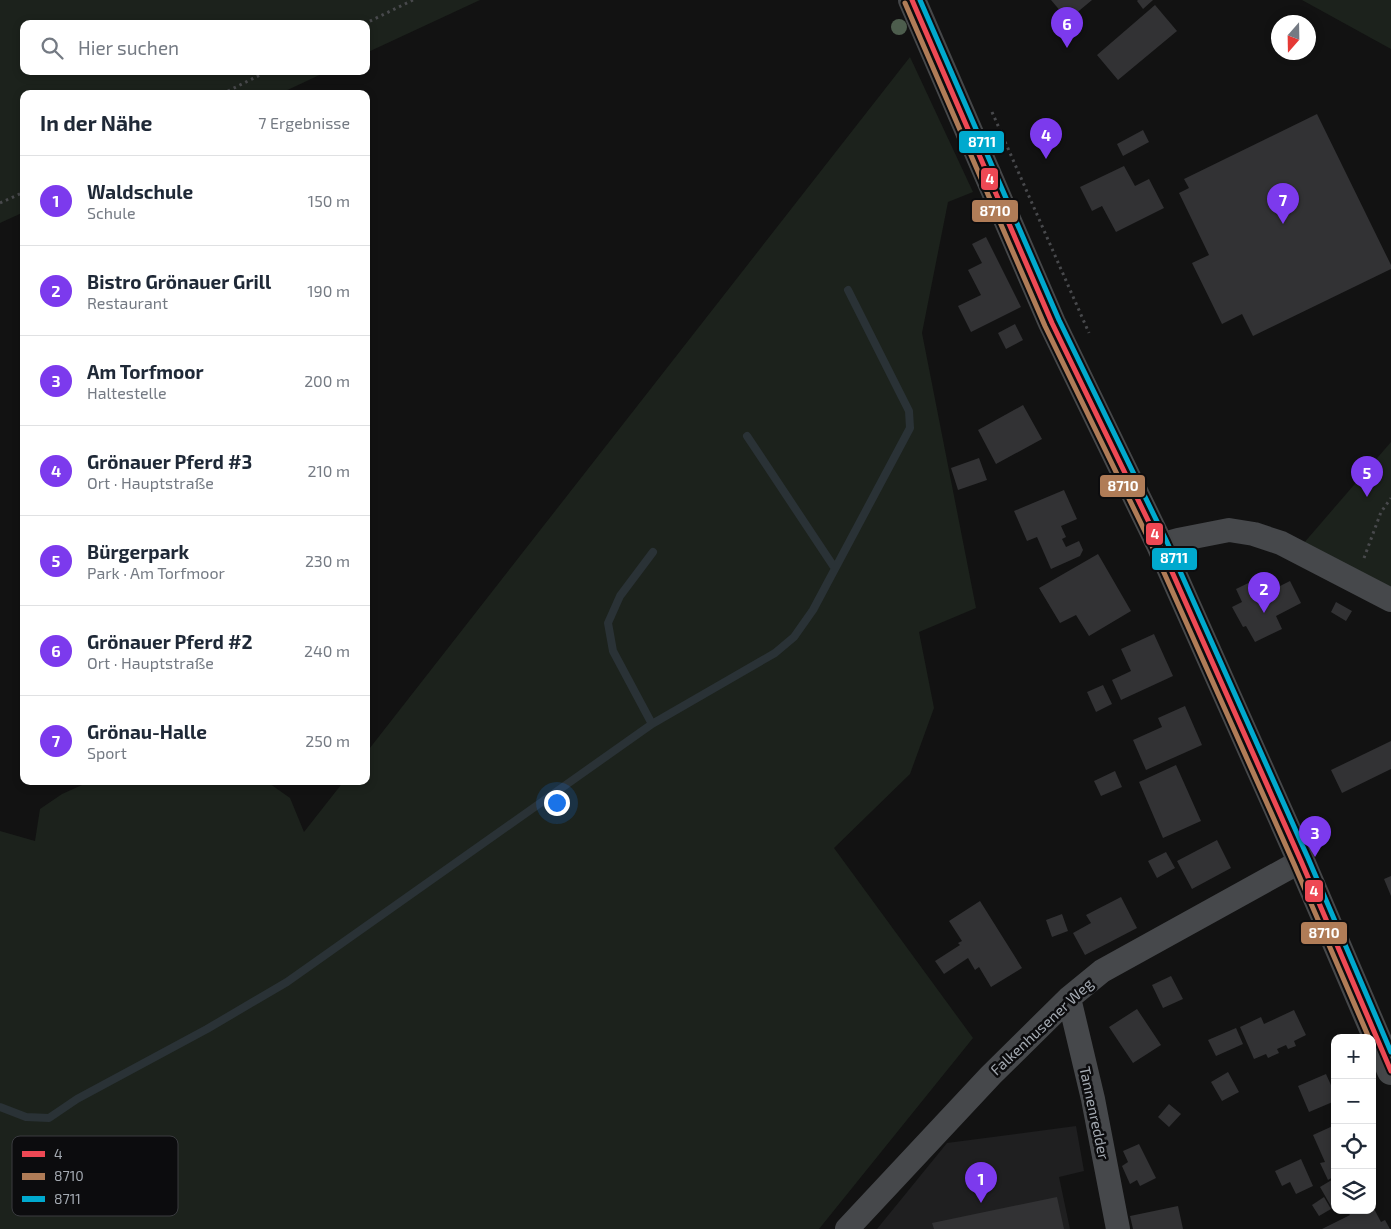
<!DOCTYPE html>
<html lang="de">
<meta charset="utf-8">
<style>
:root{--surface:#fff;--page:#f2f2f3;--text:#1f2937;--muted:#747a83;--line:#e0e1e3;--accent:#7c3aed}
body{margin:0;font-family:"Exo 2",sans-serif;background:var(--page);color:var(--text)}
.controls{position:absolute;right:15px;bottom:15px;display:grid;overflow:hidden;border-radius:10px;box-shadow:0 2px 8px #0003}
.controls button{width:45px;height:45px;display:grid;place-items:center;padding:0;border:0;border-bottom:1px solid var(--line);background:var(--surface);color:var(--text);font:25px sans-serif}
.compass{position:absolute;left:1271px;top:15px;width:45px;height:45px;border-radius:50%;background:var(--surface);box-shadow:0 2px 8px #0003;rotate:200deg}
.you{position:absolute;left:556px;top:802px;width:18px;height:18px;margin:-12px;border:4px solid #fff;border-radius:50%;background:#1a73e8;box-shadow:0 0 0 8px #1a73e833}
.badge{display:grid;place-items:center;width:32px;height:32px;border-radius:50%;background:var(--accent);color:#fff;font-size:16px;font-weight:700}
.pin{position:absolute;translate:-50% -41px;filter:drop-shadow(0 1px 2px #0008)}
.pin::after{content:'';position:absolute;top:26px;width:18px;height:15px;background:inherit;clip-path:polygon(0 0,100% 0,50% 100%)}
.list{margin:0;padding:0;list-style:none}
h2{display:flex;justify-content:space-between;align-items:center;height:65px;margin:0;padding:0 20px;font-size:21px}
h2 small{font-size:16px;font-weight:400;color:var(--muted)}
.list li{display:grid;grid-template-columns:32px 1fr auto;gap:15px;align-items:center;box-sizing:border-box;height:90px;padding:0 20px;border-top:1px solid var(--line)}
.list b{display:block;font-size:19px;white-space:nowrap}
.list p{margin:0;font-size:16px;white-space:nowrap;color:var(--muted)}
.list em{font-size:16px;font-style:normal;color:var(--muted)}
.icon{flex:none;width:28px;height:28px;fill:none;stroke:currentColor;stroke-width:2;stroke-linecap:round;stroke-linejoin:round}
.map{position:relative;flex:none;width:1391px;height:1229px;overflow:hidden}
.search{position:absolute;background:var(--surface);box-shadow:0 2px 8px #0003;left:20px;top:20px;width:350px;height:55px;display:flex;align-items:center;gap:12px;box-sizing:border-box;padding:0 18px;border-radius:10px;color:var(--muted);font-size:19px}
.panel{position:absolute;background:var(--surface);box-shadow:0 2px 8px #0003;left:20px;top:90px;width:350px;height:695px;border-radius:10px}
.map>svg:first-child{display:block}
.built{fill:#1f1f20}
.green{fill:#1c221c}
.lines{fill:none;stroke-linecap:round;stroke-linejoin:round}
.stream{stroke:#2a3236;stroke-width:8}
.building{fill:#323234}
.path{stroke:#48494c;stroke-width:3;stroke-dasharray:2.5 4;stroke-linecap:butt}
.minor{stroke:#46484b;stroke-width:24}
.secondary{stroke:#454749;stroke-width:28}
.bus-1-casing{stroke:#0c0c0e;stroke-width:9}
.bus-2-casing{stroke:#0c0c0e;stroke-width:9}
.bus-3-casing{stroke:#0c0c0e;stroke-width:9}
.bus-1{stroke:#ee4854;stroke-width:5}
.bus-2{stroke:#b07c57;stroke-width:5}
.bus-3{stroke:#00a9ce;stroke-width:5}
.tree{fill:#4d5d4d}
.labels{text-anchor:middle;stroke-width:5;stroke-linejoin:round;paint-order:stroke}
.street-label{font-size:15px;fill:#a4aab2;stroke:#0c0c0e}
.key{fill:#0c0c0e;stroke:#3a3b3f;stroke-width:1}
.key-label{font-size:14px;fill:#a4aab2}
.line-badge{stroke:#0c0c0e;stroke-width:2}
.badge-label{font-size:14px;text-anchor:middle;font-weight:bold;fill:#fff}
</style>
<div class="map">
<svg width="1391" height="1229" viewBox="0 0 1391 1229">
<rect width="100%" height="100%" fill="#121212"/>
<path class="built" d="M1076 1126 1084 1171 1059 1177 1070 1229H877L947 1143Z"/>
<path class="green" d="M0 0H480L366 53V24H24V71H328L279 94H24V212L0 223Z
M1302 0H1391V49Z
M910 57 973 192 948 202 922 333 976 608 919 632 934 708 910 774 834 848 973 1038 819 1229H0V831L35 841 40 809 62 794 91 781H266L290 798 304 832 344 781H366V753Z
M1391 442V601L1297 551Z"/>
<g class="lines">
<path class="stream" d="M747 436 834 567
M652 724 613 651 608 623 620 596 653 552
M0 1107 26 1117 49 1118 77 1099 207 1029 287 982 652 724 775 653 794 637 813 610 910 428 909 411 848 290"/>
</g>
<path class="building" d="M1051 0H1092L1068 20Z
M1138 0H1153L1143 9 1137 1Z
M1155 5 1177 31 1118 80 1097 55Z
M1317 114 1391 265V269L1253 336 1242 314 1222 324 1192 263 1209 255 1179 193 1189 188 1184 179Z
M1143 130 1149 142 1123 156 1117 144Z
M1124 166 1135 186 1149 179 1164 208 1116 232 1102 206 1092 211 1080 187Z
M986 237 1021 307 971 332 958 306 981 295 968 270 982 263 972 244Z
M1015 324 1023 340 1006 349 998 333Z
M1023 405 1042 439 996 464 978 430Z
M979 458 987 480 958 490 951 468Z
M1064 490 1077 519 1061 526 1066 537 1062 539 1066 547 1079 541 1083 550 1080 556 1051 569 1037 537 1027 541 1014 511Z
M1098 554 1131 611 1089 636 1076 615 1060 623 1039 588Z
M1267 574 1274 589 1290 581 1301 603 1276 616 1282 629 1255 642 1246 626 1243 627 1232 607 1242 602 1236 589Z
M1336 602 1352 611 1346 621 1331 612Z
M1154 634 1173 676 1121 700 1112 680 1131 671 1121 649Z
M1103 685 1112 704 1096 712 1087 692Z
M1185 706 1202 745 1146 770 1133 740 1162 727 1158 718Z
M1391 741V769L1342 793 1331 770Z
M1176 765 1201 821 1163 838 1139 782Z
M1115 771 1122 787 1101 796 1094 781Z
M1217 840 1231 868 1192 889 1177 861Z
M1166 852 1175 868 1157 878 1148 861Z
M1391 876V896L1384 879Z
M1121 897 1137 928 1085 955 1073 933 1091 923 1086 915Z
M980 901 1022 968 991 987 979 967 975 970 968 958 944 974 935 961 960 945 958 943 962 941 949 921Z
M1062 914 1068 931 1052 937 1046 920Z
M1171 976 1183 999 1163 1008 1152 985Z
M1137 1009 1161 1045 1133 1063 1109 1027Z
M1294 1010 1306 1035 1294 1041 1296 1046 1288 1049 1286 1045 1277 1049 1279 1053 1268 1058 1266 1054 1254 1059 1240 1027 1261 1017 1264 1024Z
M1236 1028 1243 1044 1216 1056 1208 1040Z
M1228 1072 1239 1092 1222 1101 1211 1082Z
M1326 1074 1335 1094V1101L1309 1112 1298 1086Z
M1169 1104 1181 1114 1169 1127 1158 1117Z
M1335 1125V1176L1328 1180 1320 1163 1325 1162 1313 1135Z
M1139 1144 1156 1178 1140 1186 1137 1180 1130 1184 1122 1166 1128 1162 1123 1151Z
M1301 1159 1313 1186 1296 1194 1290 1182 1282 1186 1275 1171Z
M1335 1178V1206L1332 1208 1320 1187Z
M1057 1197 1064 1229H934L932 1223Z
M1324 1197 1331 1209 1319 1216 1312 1205Z
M1372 1205 1381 1222 1385 1220 1390 1229H1322L1350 1215 1347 1211 1349 1210H1372Z
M1178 1206 1183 1229H1133L1130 1216Z"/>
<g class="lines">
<path class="path" d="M364 24 413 0
M222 94 268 71
M992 112 1089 333
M0 203 24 192
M1364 558 1381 512 1391 498"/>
<path class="minor" d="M1160 545 1178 540 1229 530 1254 534 1281 543 1391 600
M1069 998 1093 1099 1118 1229
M847 1229 991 1075 1069 998 1102 971 1301 861"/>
<path class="secondary" d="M912 0 1052 323 1160 545 1301 861 1391 1071"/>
<g class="bus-1-casing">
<path id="bus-1" d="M912 0 1052 323 1160 545 1301 861 1391 1071"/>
</g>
<g class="bus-2-casing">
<path id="bus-2" d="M905 3 1045 326 1153 548 1294 864 1369 1038"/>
</g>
<g class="bus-3-casing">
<path id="bus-3" d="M920 0 1059 320 1167 542 1308 858 1391 1052"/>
</g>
<use href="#bus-1" class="bus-1"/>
<use href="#bus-2" class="bus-2"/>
<use href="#bus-3" class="bus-3"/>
</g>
<circle class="tree" cx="899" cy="27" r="8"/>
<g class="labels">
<g class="street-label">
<text transform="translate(1042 1027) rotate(-43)" y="5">Falkenhusener Weg</text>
<text transform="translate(1094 1113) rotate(78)" y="5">Tannenredder</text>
</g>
</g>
<rect x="12" y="1136" width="166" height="80" rx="8" class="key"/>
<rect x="22" y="1151" width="23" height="6" fill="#ee4854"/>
<rect x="22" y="1173" width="23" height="7" fill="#b07c57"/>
<rect x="22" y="1196" width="23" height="6" fill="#00a9ce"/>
<g class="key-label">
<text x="54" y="1159">4</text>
<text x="54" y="1181">8710</text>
<text x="54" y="1204">8711</text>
</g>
<g class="line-badge">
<rect x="958" y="130" width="47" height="24" rx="5" fill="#00a9ce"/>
<rect x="980" y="167" width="19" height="24" rx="5" fill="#ee4854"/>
<rect x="971" y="199" width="48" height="24" rx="5" fill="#b07c57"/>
<rect x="1099" y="474" width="47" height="24" rx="5" fill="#b07c57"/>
<rect x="1145" y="522" width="19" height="24" rx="5" fill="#ee4854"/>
<rect x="1151" y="547" width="47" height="24" rx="5" fill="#00a9ce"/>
<rect x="1304" y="879" width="20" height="24" rx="5" fill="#ee4854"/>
<rect x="1300" y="921" width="48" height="24" rx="5" fill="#b07c57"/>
</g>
<g class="badge-label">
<text x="982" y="147">8711</text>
<text x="990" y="184">4</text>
<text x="995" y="216">8710</text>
<text x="1123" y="491">8710</text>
<text x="1155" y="539">4</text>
<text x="1174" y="563">8711</text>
<text x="1314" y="896">4</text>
<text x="1324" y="938">8710</text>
</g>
</svg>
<div class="controls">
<button>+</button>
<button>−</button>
<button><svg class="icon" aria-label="locate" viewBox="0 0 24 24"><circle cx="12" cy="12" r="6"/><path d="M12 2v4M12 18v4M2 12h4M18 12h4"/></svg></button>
<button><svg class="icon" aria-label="layers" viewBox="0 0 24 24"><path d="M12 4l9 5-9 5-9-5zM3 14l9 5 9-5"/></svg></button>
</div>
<svg class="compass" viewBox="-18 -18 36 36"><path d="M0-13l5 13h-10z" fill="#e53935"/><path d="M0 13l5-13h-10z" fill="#747a83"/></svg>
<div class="you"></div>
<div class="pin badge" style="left:981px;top:1203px">1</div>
<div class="pin badge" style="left:1264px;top:613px">2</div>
<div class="pin badge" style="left:1315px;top:857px">3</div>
<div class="pin badge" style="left:1046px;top:159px">4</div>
<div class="pin badge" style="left:1367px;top:497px">5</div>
<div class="pin badge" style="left:1067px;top:48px">6</div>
<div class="pin badge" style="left:1283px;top:224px">7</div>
<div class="search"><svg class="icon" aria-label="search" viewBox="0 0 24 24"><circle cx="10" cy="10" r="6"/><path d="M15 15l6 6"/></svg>Hier suchen</div>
<section class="panel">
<h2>In der Nähe<small>7 Ergebnisse</small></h2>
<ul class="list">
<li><span class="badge">1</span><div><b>Waldschule</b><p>Schule</p></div><em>150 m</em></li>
<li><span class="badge">2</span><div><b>Bistro Grönauer Grill</b><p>Restaurant</p></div><em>190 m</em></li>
<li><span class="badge">3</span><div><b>Am Torfmoor</b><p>Haltestelle</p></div><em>200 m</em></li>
<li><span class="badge">4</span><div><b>Grönauer Pferd #3</b><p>Ort · Hauptstraße</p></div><em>210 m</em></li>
<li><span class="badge">5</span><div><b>Bürgerpark</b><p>Park · Am Torfmoor</p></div><em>230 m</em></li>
<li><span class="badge">6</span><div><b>Grönauer Pferd #2</b><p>Ort · Hauptstraße</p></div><em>240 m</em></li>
<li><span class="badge">7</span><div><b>Grönau-Halle</b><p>Sport</p></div><em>250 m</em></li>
</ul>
</section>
</div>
